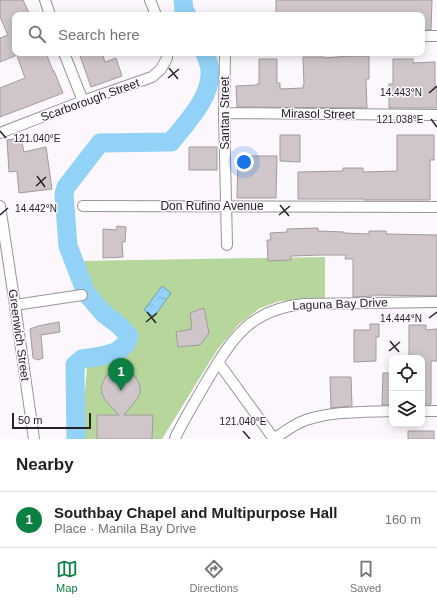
<!DOCTYPE html>
<meta charset="utf-8">
<style>
:root{--surface:#fff;--page:#f6f6f6;--text:#202124;--muted:#757577;--line:#e0e0e0;--accent:#0b8043}
body{margin:0;font-family:Helvetica,sans-serif;background:var(--page);color:var(--text)}
.controls{position:absolute;right:12px;bottom:12px;display:grid;overflow:hidden;border-radius:8px;box-shadow:0 2px 10px #0003}
.controls button{width:36px;height:36px;display:grid;place-items:center;padding:0;border:0;border-bottom:1px solid var(--line);background:var(--surface);color:var(--text);font:20px sans-serif}
.scale{position:absolute;left:12px;bottom:10px;width:79px;box-sizing:border-box;padding-left:4px;border:2px solid #262427;border-top:0;font-size:11px;line-height:14px;white-space:nowrap;color:#262427;-webkit-text-stroke:3px #fcf6fd;paint-order:stroke}
.you{position:absolute;left:244px;top:162px;width:14px;height:14px;margin:-10px;border:3px solid #fff;border-radius:50%;background:#1a73e8;box-shadow:0 0 0 6px #1a73e833}
.badge{display:grid;place-items:center;width:26px;height:26px;border-radius:50%;background:var(--accent);color:#fff;font-size:13px;font-weight:700}
.pin{position:absolute;translate:-50% -33px;filter:drop-shadow(0 1px 2px #0008)}
.pin::after{content:'';position:absolute;top:21px;width:14px;height:12px;background:inherit;clip-path:polygon(0 0,100% 0,50% 100%)}
.list{margin:0;padding:0;list-style:none}
h2{display:flex;justify-content:space-between;align-items:center;height:52px;margin:0;padding:0 16px;font-size:17px}
h2 small{font-size:13px;font-weight:400;color:var(--muted)}
.list li{display:grid;grid-template-columns:26px 1fr auto;gap:12px;align-items:center;box-sizing:border-box;height:56px;padding:0 16px;border-top:1px solid var(--line)}
.list b{display:block;font-size:15px;white-space:nowrap}
.list p{margin:0;font-size:13px;white-space:nowrap;color:var(--muted)}
.list em{font-size:13px;font-style:normal;color:var(--muted)}
.icon{flex:none;width:22px;height:22px;fill:none;stroke:currentColor;stroke-width:2;stroke-linecap:round;stroke-linejoin:round}
.map{position:relative;flex:none;width:437px;height:439px;overflow:hidden}
.search{position:absolute;background:var(--surface);box-shadow:0 2px 10px #0003;left:12px;right:12px;top:12px;height:44px;display:flex;align-items:center;gap:10px;box-sizing:border-box;padding:0 14px;border-radius:8px;color:var(--muted);font-size:15px}
.sheet{height:108px;background:var(--surface)}
nav{display:flex;justify-content:space-around;align-items:center;box-sizing:border-box;height:56px;border-top:1px solid var(--line);background:var(--surface);font-size:11px;color:var(--muted)}
nav a{display:grid;justify-items:center;gap:2px}
nav .on{color:var(--accent)}
.map>svg:first-child{display:block}
.park{fill:#b7d69c}
.water{fill:url(#water-ripples);stroke:#729eb8}
.lines{fill:none;stroke-linecap:round;stroke-linejoin:round}
.river{stroke:#92d2f6;stroke-width:19}
.building{fill:#cec6c9;stroke:#a29a9e}
.minor-casing{stroke:#99949a;stroke-width:12}
.minor{stroke:#fff;stroke-width:10}
.ticks{fill:none;stroke:#262427;stroke-width:1.5}
.labels{text-anchor:middle;stroke-width:3;stroke-linejoin:round;paint-order:stroke}
.street-label{font-size:12px;fill:#262427;stroke:#fcf6fd}
.ticks-label{font-size:10px;text-anchor:middle;fill:#262427;stroke:#fcf6fd;stroke-width:3;stroke-linejoin:round;paint-order:stroke}
</style>
<div class="map">
<svg width="437" height="439" viewBox="0 0 437 439">
<defs>
<pattern id="water-ripples" width="26" height="14" patternUnits="userSpaceOnUse"><rect width="26" height="14" fill="#92d2f6"/><path d="M2 4q2-2 4 0t4 0M15 11q2-2 4 0t4 0" fill="none" stroke="#7eb4d3"/></pattern>
</defs>
<rect width="100%" height="100%" fill="#fcf6fd"/>
<path class="park" d="M325 257V301H280L260 308 238 325 217 350 162 439H81L87 367 112 360 126 352 138 341 133 326 106 310 90 284 79 261Z"/>
<path class="water" d="M162 286 171 293 154 317 144 310Z"/>
<g class="lines">
<path class="river" d="M183 0 184 10 187 15
M76 439 75 365 82 359 102 356 116 352 126 344 129 336 119 325 104 314 86 293 68 246 64 194 66 187 100 143 171 142C186 123 212 97 210 71 210 65 207 59 205 53"/>
</g>
<path class="building" d="M0 0H23L30 15H15V56L0 62V38L8 35 0 17Z
M276 0H432L431 30H422V15H276Z
M16 53H46L53 71H54L63 93 0 117V88L25 78Z
M79 53H102L105 62 116 58 122 76 91 87Z
M350 56H369V79H366L367 108 237 107 236 86 257 85V84H259V59H277V83H280V89L303 88V85H304L303 57H324V58Z
M393 59H413V63L435 62V87H437V108H389V84H393Z
M280 135H300V162L280 161Z
M397 135H434V160H430V200H364V199H298V172L343 171V168H363V172L397 171Z
M21 138 24 152 46 147 52 189 19 193 17 171 9 172 7 140Z
M189 147H217V170H189Z
M238 156H277L276 198H237Z
M117 226 126 227 125 242H122L123 257 103 258V229L116 230Z
M318 228V231L344 232V233L369 234V231H386V234L437 235V296L373 295V296L353 297V259H345L346 255H321L291 256V260L268 261 267 240H271L270 233 287 232V229Z
M204 308 209 333 200 345 178 347 176 332 192 329 190 313Z
M59 322 60 332 41 335 43 358 38 360 33 358 30 329 38 326Z
M370 324H379V337H376V361L354 362V330H370Z
M409 325H426V330L437 329V361H431V404H422V358H409Z
M117 370H124L130 372 135 376 138 381 140 387V393L137 399 124 415H153L152 439H97V415H119L105 400 102 394 101 388 103 382 106 376 111 372Z
M383 373H392V405H382Z
M330 377H351L352 406 331 408Z
M408 431H434V439H408Z"/>
<g class="lines">
<g class="minor-casing">
<path id="minor" d="M45 0 50 15
M150 0 156 15
M422 36H437
M64 53 83 101
M225 53 224 113 227 245
M224 113 437 115
M0 133 83 101 152 77 161 69 167 58V53
M0 206 15 305 34 439
M83 206 437 207
M15 305 82 295
M218 362 274 439
M422 411H437
M175 439 176 436C186 416 197 398 208 379 233 337 251 309 304 304L437 302
M274 439C284 432 294 424 306 420 334 411 363 412 392 411"/>
</g>
<use href="#minor" class="minor"/>
</g>
<path class="ticks" d="M169 68 178 79M168 78 179 69M429 93 437 86M431 119 437 127M0 131 6 138M37 176 45 187M36 186 46 177M280 205 289 216M0 215 8 208M279 215 290 206M147 312 156 323M429 318 437 312M146 322 157 313M390 341 399 352M389 351 400 342M243 431 250 439"/>
<g class="labels">
<g class="street-label">
<text transform="translate(90 100) rotate(-20)" y="4">Scarborough Street</text>
<text transform="translate(225 113) rotate(-90)" y="4">Santan Street</text>
<text transform="translate(318 114) rotate(1)" y="4">Mirasol Street</text>
<text x="212" y="210">Don Rufino Avenue</text>
<text transform="translate(340 304) rotate(-2)" y="4">Laguna Bay Drive</text>
<text transform="translate(19 335) rotate(82)" y="4">Greenwich Street</text>
</g>
</g>
<g class="ticks-label">
<text x="401" y="96">14.443°N</text>
<text x="400" y="123">121.038°E</text>
<text x="37" y="142">121.040°E</text>
<text x="36" y="212">14.442°N</text>
<text x="401" y="322">14.444°N</text>
<text x="243" y="425">121.040°E</text>
</g>
</svg>
<div class="controls">
<button><svg class="icon" aria-label="locate" viewBox="0 0 24 24"><circle cx="12" cy="12" r="6"/><path d="M12 2v4M12 18v4M2 12h4M18 12h4"/></svg></button>
<button><svg class="icon" aria-label="layers" viewBox="0 0 24 24"><path d="M12 4l9 5-9 5-9-5zM3 14l9 5 9-5"/></svg></button>
</div>
<div class="scale">50 m</div>
<div class="you"></div>
<div class="pin badge" style="left:121px;top:391px">1</div>
<div class="search"><svg class="icon" aria-label="search" viewBox="0 0 24 24"><circle cx="10" cy="10" r="6"/><path d="M15 15l6 6"/></svg>Search here</div>
</div>
<section class="sheet">
<h2>Nearby<small></small></h2>
<ul class="list">
<li><span class="badge">1</span><div><b>Southbay Chapel and Multipurpose Hall</b><p>Place · Manila Bay Drive</p></div><em>160 m</em></li>
</ul>
</section>
<nav>
<a class="on"><svg class="icon" aria-label="map" viewBox="0 0 24 24"><path d="M3 6l6-2 6 2 6-2v14l-6 2-6-2-6 2zM9 4v14M15 6v14"/></svg>Map</a>
<a><svg class="icon" aria-label="directions" viewBox="0 0 24 24"><path d="M12 3l9 9-9 9-9-9zM9 14v-3h6M13 9l2 2-2 2"/></svg>Directions</a>
<a><svg class="icon" aria-label="saved" viewBox="0 0 24 24"><path d="M7 4h10v16l-5-4-5 4z"/></svg>Saved</a>
</nav>
